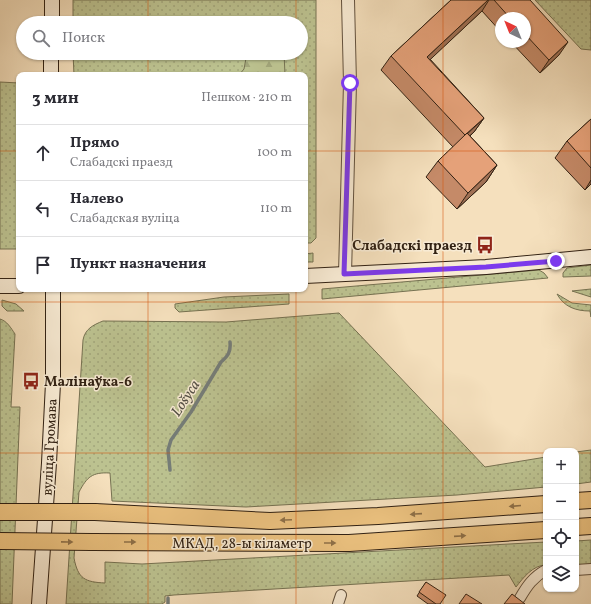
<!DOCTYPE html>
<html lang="ru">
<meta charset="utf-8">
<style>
:root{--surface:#fff;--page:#f2f2f3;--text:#2b2b33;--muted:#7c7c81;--line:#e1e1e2}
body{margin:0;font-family:Vollkorn,serif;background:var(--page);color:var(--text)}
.controls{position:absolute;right:12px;bottom:12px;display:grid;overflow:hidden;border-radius:8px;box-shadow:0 1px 3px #0004}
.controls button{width:36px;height:36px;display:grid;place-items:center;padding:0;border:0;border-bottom:1px solid var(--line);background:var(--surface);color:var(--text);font:20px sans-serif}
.compass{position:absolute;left:495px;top:12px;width:36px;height:36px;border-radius:50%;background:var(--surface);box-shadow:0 1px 3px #0004;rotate:317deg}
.stop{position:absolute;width:12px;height:12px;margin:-9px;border:3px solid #7c3aed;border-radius:50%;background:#fff}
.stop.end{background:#7c3aed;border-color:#fff;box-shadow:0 1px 4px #0008}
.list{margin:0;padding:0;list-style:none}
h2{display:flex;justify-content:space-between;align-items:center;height:52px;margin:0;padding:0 16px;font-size:17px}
h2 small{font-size:13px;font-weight:400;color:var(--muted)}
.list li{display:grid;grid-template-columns:26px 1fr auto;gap:12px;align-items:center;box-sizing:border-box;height:56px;padding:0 16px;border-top:1px solid var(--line)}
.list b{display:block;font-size:15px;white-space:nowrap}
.list p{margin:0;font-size:13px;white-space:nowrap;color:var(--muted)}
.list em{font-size:13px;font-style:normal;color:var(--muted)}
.icon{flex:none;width:22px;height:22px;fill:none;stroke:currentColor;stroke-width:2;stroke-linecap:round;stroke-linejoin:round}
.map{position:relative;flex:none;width:591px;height:604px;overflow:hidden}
.search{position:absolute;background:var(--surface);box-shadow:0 1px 3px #0004;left:16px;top:16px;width:292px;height:44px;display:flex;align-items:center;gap:10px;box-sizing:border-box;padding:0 14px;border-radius:22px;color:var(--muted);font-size:15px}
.panel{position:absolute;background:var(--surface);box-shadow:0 1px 3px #0004;left:16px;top:72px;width:292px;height:220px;border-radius:8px}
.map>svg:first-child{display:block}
.grass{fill:url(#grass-dots);stroke:#767252}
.forest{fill:url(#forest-firs);stroke:#767252}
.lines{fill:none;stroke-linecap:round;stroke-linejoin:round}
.stream{stroke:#757d79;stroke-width:3.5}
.minor-casing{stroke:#62513e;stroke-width:12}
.tertiary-casing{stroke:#62513e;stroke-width:14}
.secondary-casing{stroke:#312113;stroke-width:16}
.trunk-casing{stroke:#312113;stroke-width:18}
.minor{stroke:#f8ebd4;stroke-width:10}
.tertiary{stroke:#f8ebd4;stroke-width:12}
.secondary{stroke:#f8ebd4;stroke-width:14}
.trunk{stroke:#eac07e;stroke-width:16}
.trunk-bridge-casing{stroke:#312113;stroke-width:18;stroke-linecap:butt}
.trunk-bridge{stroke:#eac07e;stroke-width:16}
.wall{fill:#c58a68;stroke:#312113}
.shaded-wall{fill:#a07155;stroke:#312113}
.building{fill:#e5a179;stroke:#312113}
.oneway{fill:#8e7048}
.route{stroke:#7c3aed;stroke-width:5}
.grid{fill:none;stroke:#d6530d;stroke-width:1;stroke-opacity:0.55}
.labels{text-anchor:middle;stroke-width:3;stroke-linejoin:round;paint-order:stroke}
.poi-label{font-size:14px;font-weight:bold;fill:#312113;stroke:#f8ebd4;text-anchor:end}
.street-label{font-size:14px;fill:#312113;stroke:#f8ebd4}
.water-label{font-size:15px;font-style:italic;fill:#534f46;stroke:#f8ebd4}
</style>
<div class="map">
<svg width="591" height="604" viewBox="0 0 591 604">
<defs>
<pattern id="grass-dots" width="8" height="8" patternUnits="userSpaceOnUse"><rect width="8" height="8" fill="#bcc290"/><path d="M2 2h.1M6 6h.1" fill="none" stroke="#a2a67b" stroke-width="1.8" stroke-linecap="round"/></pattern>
<pattern id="forest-firs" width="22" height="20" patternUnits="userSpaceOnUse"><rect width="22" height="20" fill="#bcc290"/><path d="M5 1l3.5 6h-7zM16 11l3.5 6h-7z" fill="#a2a67b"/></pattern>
</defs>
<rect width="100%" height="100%" fill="#f5e0bd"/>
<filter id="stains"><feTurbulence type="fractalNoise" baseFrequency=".005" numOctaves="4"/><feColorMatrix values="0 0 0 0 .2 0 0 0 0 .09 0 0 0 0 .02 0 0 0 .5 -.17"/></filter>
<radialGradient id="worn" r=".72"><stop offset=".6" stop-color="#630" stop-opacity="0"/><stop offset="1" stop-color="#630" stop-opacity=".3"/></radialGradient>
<path class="grass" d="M73 0H316V238L311 243H305V75H74L73 53H301V23H73Z
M535 0H591V50L581 49Z
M0 82 19 83V249H0Z
M313 253V262H305V254Z
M591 265V276L563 277V273L567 268Z
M539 270 544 273 548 278 322 299V289Z
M591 289V297L572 291Z
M289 294V304L179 312 175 308V304L224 297Z
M557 294 572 303 591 305V317L590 311C576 311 564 307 557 294Z
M2 300 16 304 24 311H7L2 306Z
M339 313 485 467 546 457V487L457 495 246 507 112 501 110 473C92 472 87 477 79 492L74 558C78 579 85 582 105 583V562L142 564 546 542V565C533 565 523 578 516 587L509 575 174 595 165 596V602L162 604H66L83 340C85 329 93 325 103 321L226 322Z
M0 319C7 321 11 328 15 334L11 407H20L12 604H0Z
M591 450V482L576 484V452Z
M591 540V564L576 565V541Z"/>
<path class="forest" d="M247 53H284L285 75H239L244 69Z"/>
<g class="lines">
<path class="stream" d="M170 470 168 450 171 440 191 412 221 362C228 356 231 352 230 342
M168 604V598"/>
<g class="minor-casing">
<path id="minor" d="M576 570 591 569
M520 598C527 586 533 577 546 570
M338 604 341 595"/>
</g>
<g class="tertiary-casing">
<path id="tertiary" d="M345 274 350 83 348 0"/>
</g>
<g class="secondary-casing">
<path id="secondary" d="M52 23V0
M51 75V53
M305 276 486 267 591 257
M0 286H19
M39 604 49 463 53 383V289"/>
</g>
<g class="trunk-casing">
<path id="trunk" d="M576 501 591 500
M95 512 270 521 378 516 546 504
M576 527 591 526
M91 542 349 543 546 530"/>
</g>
<use href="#minor" class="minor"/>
<use href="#tertiary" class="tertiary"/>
<use href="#secondary" class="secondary"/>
<use href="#trunk" class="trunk"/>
<g class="trunk-bridge-casing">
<path id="trunk-bridge" d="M0 512H95
M0 541 91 542"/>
</g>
<use href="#trunk-bridge" class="trunk-bridge"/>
</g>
<path class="wall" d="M451 0H530L559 55 540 73 511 42H525V18H501V32L482 11 430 59 484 118 474 132 470 136 497 165 486 182 457 209 426 177 438 161 453 147 381 70 391 56Z
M591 119V184L585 190 555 158 567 141Z
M426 582 440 604H428L417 596Z"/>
<path class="shaded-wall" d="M488 0H489L482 11 418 71 427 57Z
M568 42 559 55 540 73 549 60Z
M484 118 474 132 455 149 465 136Z
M497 165 486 182 457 209 468 193Z
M591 180V184L585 190Z"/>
<path class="building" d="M451 0H488L427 57 484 118 465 135 391 56Z
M494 0H530L568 42 549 60 525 34V18H510Z
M591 119V168L567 141Z
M467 133 497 165 468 193 438 161Z
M426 582 446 595 440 604H436L419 592Z
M466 594 482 604H459Z
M512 594 525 604H504Z"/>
<defs><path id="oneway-solid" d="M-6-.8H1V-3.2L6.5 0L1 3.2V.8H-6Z"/></defs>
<g class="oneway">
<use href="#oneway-solid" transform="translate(515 506) rotate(175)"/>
<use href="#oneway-solid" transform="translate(416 514) rotate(176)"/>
<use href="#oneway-solid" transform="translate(286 520) rotate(178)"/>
<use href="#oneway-solid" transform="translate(460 536) rotate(-4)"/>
<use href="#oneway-solid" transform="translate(67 542) rotate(1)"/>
<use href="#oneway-solid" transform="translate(130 542)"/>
<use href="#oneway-solid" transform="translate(330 543)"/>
</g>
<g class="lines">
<path class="route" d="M350 83 344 274 486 267 556 261"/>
</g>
<path class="grid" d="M148 0V23M296 0V23M443 0V604M148 53V75M296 53V75M0 151H19M305 151H591M148 289V604M296 289V604M0 302H591M0 453H546M576 453H591"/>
<defs>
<g id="bus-bare" transform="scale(1.38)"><path d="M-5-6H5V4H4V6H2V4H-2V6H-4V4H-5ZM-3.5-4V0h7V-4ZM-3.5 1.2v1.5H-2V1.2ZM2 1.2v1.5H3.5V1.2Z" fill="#8f2418" stroke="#f8ebd4" stroke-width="2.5" paint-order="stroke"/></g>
</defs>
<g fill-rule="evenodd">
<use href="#bus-bare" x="485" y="245"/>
<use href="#bus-bare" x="31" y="381"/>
</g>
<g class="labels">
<g class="poi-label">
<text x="472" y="250">Слабадскі праезд</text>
<text x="44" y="386" text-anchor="start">Малінаўка-6</text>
</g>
<g class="street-label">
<text transform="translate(49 447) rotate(-87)" y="5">вуліца Громава</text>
<text x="242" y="548">МКАД, 28-ы кіламетр</text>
</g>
<g class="water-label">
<text transform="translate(185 398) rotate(-57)" y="5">Lošyca</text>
</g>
</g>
<rect width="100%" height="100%" filter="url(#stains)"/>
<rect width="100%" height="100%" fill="url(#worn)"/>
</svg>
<div class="controls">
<button>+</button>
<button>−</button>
<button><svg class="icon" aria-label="locate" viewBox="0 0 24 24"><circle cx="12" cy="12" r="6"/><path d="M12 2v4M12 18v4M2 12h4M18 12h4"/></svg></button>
<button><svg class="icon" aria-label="layers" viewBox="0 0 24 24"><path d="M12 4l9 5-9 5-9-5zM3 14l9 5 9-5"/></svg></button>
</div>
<svg class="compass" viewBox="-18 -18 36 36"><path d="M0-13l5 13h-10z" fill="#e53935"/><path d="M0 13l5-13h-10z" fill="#7c7c81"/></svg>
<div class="stop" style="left:350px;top:83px"></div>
<div class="stop end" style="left:556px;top:261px"></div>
<div class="search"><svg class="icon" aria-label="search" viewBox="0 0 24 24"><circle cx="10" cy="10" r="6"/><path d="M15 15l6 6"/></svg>Поиск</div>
<section class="panel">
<h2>3 мин<small>Пешком · 210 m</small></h2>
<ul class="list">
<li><svg class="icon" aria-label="ahead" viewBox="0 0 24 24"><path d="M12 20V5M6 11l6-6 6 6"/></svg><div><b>Прямо</b><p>Слабадскі праезд</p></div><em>100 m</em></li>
<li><svg class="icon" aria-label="left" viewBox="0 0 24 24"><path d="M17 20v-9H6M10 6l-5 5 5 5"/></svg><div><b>Налево</b><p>Слабадская вуліца</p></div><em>110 m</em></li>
<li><svg class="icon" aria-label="arrive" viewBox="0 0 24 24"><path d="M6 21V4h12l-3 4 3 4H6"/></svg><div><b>Пункт назначения</b></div></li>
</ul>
</section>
</div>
